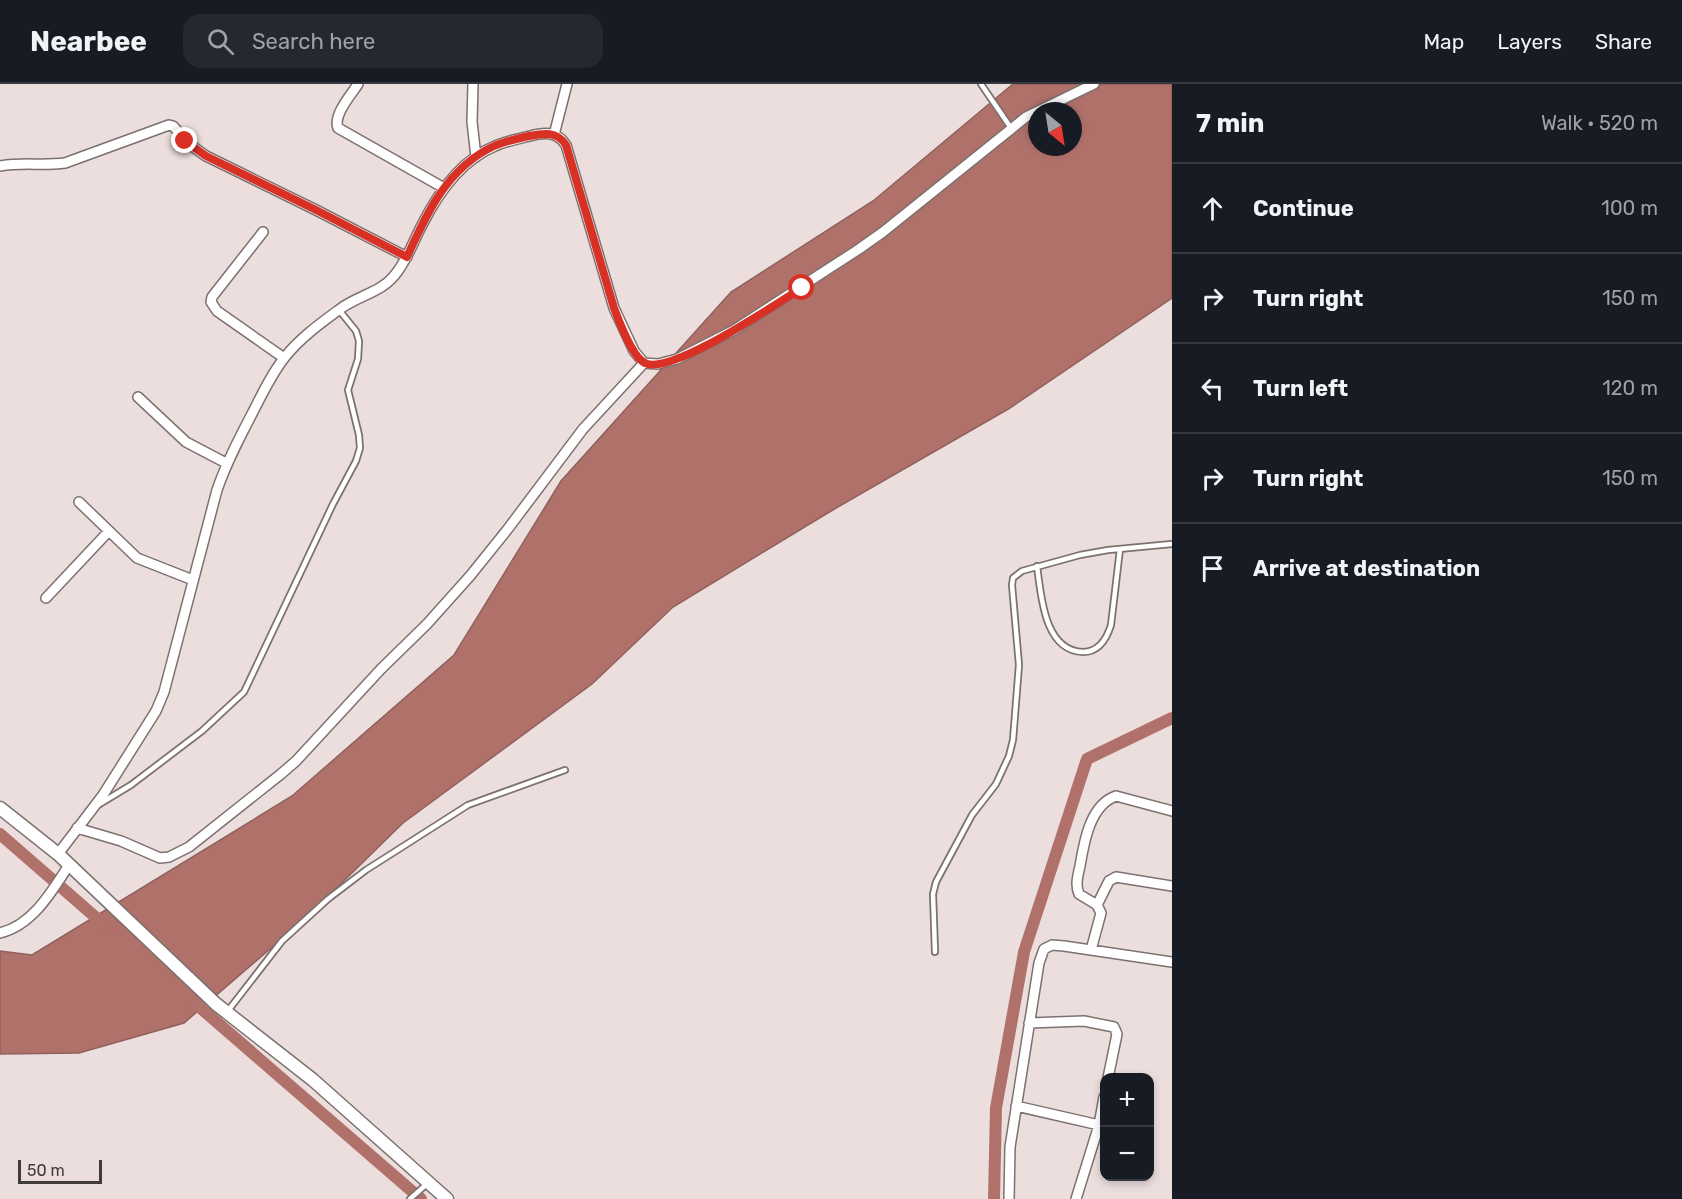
<!DOCTYPE html>
<meta charset="utf-8">
<style>
:root{--surface:#171b24;--page:#242831;--text:#f1f3f6;--muted:#9ea1a6;--line:#363941}
body{margin:0;font-family:Rubik,sans-serif;background:var(--page);color:var(--text)}
.controls{position:absolute;right:18px;bottom:18px;display:grid;overflow:hidden;border-radius:12px;box-shadow:0 3px 9px #0003}
.controls button{width:54px;height:54px;display:grid;place-items:center;padding:0;border:0;border-bottom:2px solid var(--line);background:var(--surface);color:var(--text);font:30px sans-serif}
.compass{position:absolute;left:1028px;top:18px;width:54px;height:54px;border-radius:50%;background:var(--surface);box-shadow:0 3px 9px #0003;rotate:150deg}
.scale{position:absolute;left:18px;bottom:15px;width:84px;box-sizing:border-box;padding-left:6px;border:3px solid #413b3b;border-top:0;font-size:16px;line-height:21px;white-space:nowrap;color:#413b3b;-webkit-text-stroke:4px #ebdedc;paint-order:stroke}
.stop{position:absolute;width:18px;height:18px;margin:-14px;border:4px solid #d93025;border-radius:50%;background:#fff}
.stop.end{background:#d93025;border-color:#fff;box-shadow:0 2px 6px #0008}
.list{margin:0;padding:0;list-style:none}
h2{display:flex;justify-content:space-between;align-items:center;height:78px;margin:0;padding:0 24px;font-size:26px}
h2 small{font-size:20px;font-weight:400;color:var(--muted)}
.list li{display:grid;grid-template-columns:39px 1fr auto;gap:18px;align-items:center;box-sizing:border-box;height:90px;padding:0 24px;border-top:2px solid var(--line)}
.list b{display:block;font-size:22px;white-space:nowrap}
.list em{font-size:20px;font-style:normal;color:var(--muted)}
.icon{flex:none;width:33px;height:33px;fill:none;stroke:currentColor;stroke-width:2;stroke-linecap:round;stroke-linejoin:round}
.map{position:relative;flex:none;width:1172px;height:1115px;overflow:hidden}
header{display:flex;align-items:center;gap:36px;box-sizing:border-box;height:84px;padding:0 30px;background:var(--surface);border-bottom:2px solid var(--line)}
header strong{font-size:28px}
nav{display:flex;gap:33px;margin-inline-start:auto;font-size:21px}
.search{width:420px;height:54px;background:var(--page);display:flex;align-items:center;gap:15px;box-sizing:border-box;padding:0 21px;border-radius:18px;color:var(--muted);font-size:22px}
main{display:flex}
aside{flex:1;background:var(--surface)}
.map>svg:first-child{display:block}
.water{fill:#b1716b;stroke:#8f615d;stroke-width:1.5;fill-rule:evenodd}
.lines{fill:none;stroke-linecap:round;stroke-linejoin:round}
.canal{stroke:#b1716b;stroke-width:12}
.service-casing{stroke:#7d716f;stroke-width:8}
.minor-casing{stroke:#7d716f;stroke-width:12}
.tertiary-casing{stroke:#7d716f;stroke-width:15}
.service{stroke:#fff;stroke-width:4.5}
.minor{stroke:#fff;stroke-width:9}
.tertiary{stroke:#fff;stroke-width:12}
.route{stroke:#d93025;stroke-width:8}
</style>
<header>
<strong>Nearbee</strong>
<div class="search"><svg class="icon" aria-label="search" viewBox="0 0 24 24"><circle cx="10" cy="10" r="6"/><path d="M15 15l6 6"/></svg>Search here</div>
<nav><a>Map</a><a>Layers</a><a>Share</a></nav>
</header>
<main>
<div class="map">
<svg width="1172" height="1115" viewBox="0 0 1172 1115">
<rect width="100%" height="100%" fill="#ebdedc"/>
<path class="water" d="M1013 0H1172V214L1010 324 831 427 673 523 592 600 403 739 306 834 184 939 79 969 0 970V867L32 871 292 712 454 571 561 397 731 208 873 117ZM1037 27H1073V63H1037Z"/>
<g class="lines">
<path class="canal" d="M0 750 108 844
M189 914 421 1115
M994 1115 996 1024 1024 868 1087 675 1172 634"/>
<g class="service-casing">
<path id="service" d="M981 0 1011 44
M1037 482C1041 511 1044 567 1083 568 1099 568 1107 554 1111 541L1120 465
M98 721 131 701 202 647 244 608 333 420 356 377 360 364 359 351 348 306 358 275 359 257 356 247 339 226
M935 868 933 810 936 798 972 731 996 700 1009 672 1013 656 1019 581 1012 501 1013 494 1022 487 1080 471 1108 466 1172 460
M227 928 282 857 328 815 366 786 468 721 565 686
M410 1115 428 1099"/>
</g>
<g class="minor-casing">
<path id="minor" d="M358 0C351 11 333 31 338 44L444 104
M473 0 472 38 476 73
M554 51 567 0
M0 82C22 78 43 82 65 79L169 41 173 42 189 60 206 72 316 126 407 173
M263 148 212 213 211 218 217 227 284 274
M138 313 186 358 226 379
M79 418 137 474 193 496
M46 514 109 447
M77 744 121 757 160 774 169 773 189 763 281 690 296 677 381 585 427 540 470 492 507 446 583 345 644 279
M58 770 103 711 156 627 164 608 217 406C227 377 241 351 255 324 264 306 273 288 285 273 300 254 321 239 340 225 357 212 380 209 394 192 407 177 413 158 422 141 438 109 461 76 495 62 506 57 518 55 530 52 544 48 557 47 566 61L614 224 634 267 644 279 658 280 677 275 734 246 859 165 883 148 1026 33 1094 0
M1097 821 1109 797 1116 793 1172 802
M0 849C33 841 52 807 69 781
M1091 866 1101 829 1097 821 1079 810C1075 801 1078 791 1080 782 1084 758 1090 721 1116 712L1172 727
M1029 939 1084 937 1114 943 1117 950 1108 994
M1016 1022 1099 1041
M1009 1115 1010 1063 1039 879 1044 865 1052 861 1064 862 1172 878
M1076 1115 1099 1041 1104 1013"/>
</g>
<g class="tertiary-casing">
<path id="tertiary" d="M0 724 58 770 216 920 313 996 447 1115"/>
</g>
<use href="#service" class="service"/>
<use href="#minor" class="minor"/>
<use href="#tertiary" class="tertiary"/>
</g>
<g class="lines">
<path class="route" d="M185 57 206 72 316 126 407 173C427 129 447 84 494 62 505 57 517 55 529 52 544 49 557 47 566 61L614 224C619 237 632 273 645 279 671 292 777 219 802 204"/>
</g>
</svg>
<div class="controls">
<button>+</button>
<button>−</button>
</div>
<svg class="compass" viewBox="-18 -18 36 36"><path d="M0-13l5 13h-10z" fill="#e53935"/><path d="M0 13l5-13h-10z" fill="#9ea1a6"/></svg>
<div class="scale">50 m</div>
<div class="stop" style="left:802px;top:204px"></div>
<div class="stop end" style="left:185px;top:57px"></div>
</div>
<aside>
<h2>7 min<small>Walk · 520 m</small></h2>
<ul class="list">
<li><svg class="icon" aria-label="ahead" viewBox="0 0 24 24"><path d="M12 20V5M6 11l6-6 6 6"/></svg><div><b>Continue</b></div><em>100 m</em></li>
<li><svg class="icon" aria-label="right" viewBox="0 0 24 24"><path d="M7 20v-9h11M14 6l5 5-5 5"/></svg><div><b>Turn right</b></div><em>150 m</em></li>
<li><svg class="icon" aria-label="left" viewBox="0 0 24 24"><path d="M17 20v-9H6M10 6l-5 5 5 5"/></svg><div><b>Turn left</b></div><em>120 m</em></li>
<li><svg class="icon" aria-label="right" viewBox="0 0 24 24"><path d="M7 20v-9h11M14 6l5 5-5 5"/></svg><div><b>Turn right</b></div><em>150 m</em></li>
<li><svg class="icon" aria-label="arrive" viewBox="0 0 24 24"><path d="M6 21V4h12l-3 4 3 4H6"/></svg><div><b>Arrive at destination</b></div></li>
</ul>
</aside>
</main>
